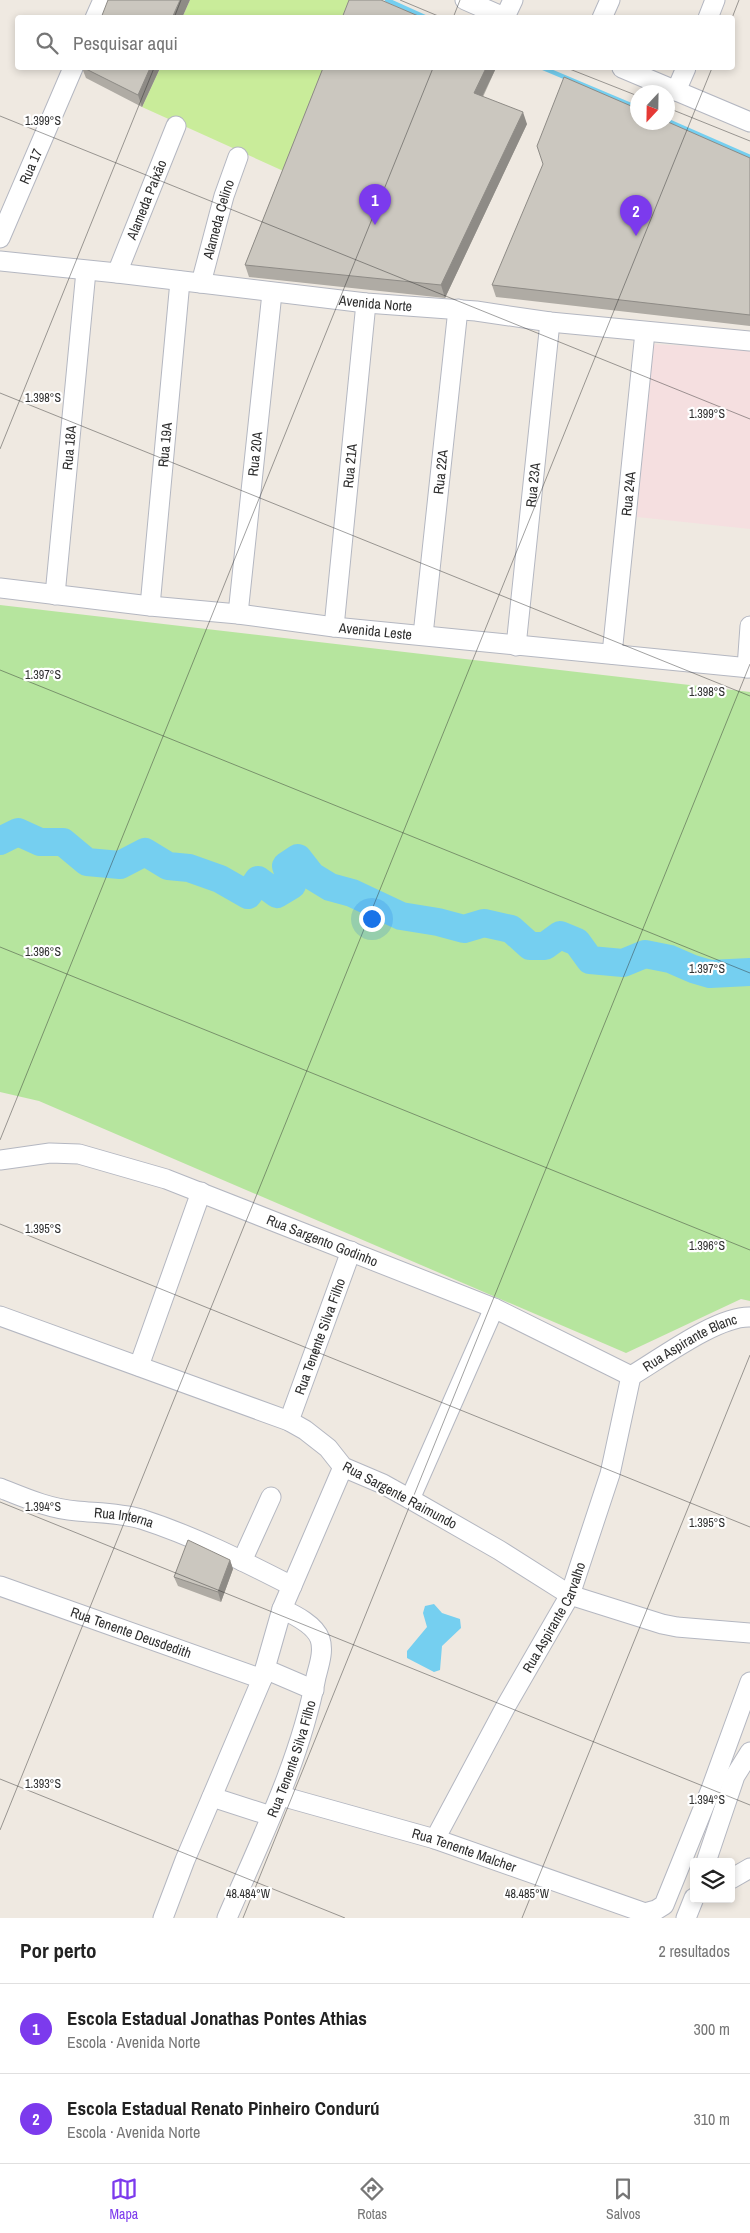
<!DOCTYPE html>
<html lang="pt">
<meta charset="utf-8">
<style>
:root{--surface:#fff;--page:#f6f6f6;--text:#222;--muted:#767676;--line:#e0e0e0;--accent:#7c3aed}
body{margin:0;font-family:"Archivo Narrow",sans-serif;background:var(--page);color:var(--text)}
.controls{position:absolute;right:15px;bottom:15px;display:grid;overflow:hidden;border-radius:5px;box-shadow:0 2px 8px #0003}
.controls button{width:45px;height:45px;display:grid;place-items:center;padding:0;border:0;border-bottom:1px solid var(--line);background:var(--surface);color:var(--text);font:25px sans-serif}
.compass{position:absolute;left:630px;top:85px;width:45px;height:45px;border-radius:50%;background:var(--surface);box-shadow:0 2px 8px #0003;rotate:202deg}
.you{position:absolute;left:371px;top:918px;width:18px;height:18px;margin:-12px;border:4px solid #fff;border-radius:50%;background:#1a73e8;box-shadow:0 0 0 8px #1a73e833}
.badge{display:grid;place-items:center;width:32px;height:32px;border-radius:50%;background:var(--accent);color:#fff;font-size:16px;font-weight:700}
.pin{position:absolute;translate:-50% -41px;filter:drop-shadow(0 1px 2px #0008)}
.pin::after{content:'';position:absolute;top:26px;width:18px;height:15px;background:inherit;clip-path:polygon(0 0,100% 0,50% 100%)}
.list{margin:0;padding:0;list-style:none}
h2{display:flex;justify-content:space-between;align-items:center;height:65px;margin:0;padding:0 20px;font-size:21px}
h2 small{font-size:16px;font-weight:400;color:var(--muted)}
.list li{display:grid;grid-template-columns:32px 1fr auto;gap:15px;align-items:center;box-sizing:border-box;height:90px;padding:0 20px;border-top:1px solid var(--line)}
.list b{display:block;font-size:19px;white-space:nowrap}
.list p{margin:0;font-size:16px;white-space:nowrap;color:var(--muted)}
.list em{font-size:16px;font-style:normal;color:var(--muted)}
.icon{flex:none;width:28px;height:28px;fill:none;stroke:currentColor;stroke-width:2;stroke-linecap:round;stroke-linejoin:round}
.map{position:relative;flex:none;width:750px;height:1918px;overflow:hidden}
.search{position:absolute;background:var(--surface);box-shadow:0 2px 8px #0003;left:15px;right:15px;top:15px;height:55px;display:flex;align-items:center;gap:12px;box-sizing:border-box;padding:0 18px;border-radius:5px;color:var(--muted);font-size:19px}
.sheet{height:245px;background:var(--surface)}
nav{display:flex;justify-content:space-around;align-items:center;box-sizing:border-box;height:70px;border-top:1px solid var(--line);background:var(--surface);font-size:14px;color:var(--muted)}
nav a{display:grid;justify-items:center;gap:2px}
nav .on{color:var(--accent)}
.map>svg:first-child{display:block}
.medical{fill:#f5dfe0}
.green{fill:#b6e59e}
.pitch{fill:#c9ec9a}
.water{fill:#75cff0}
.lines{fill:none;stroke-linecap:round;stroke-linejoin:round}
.stream{stroke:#75cff0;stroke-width:4.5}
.river{stroke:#75cff0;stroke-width:28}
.minor-casing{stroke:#b4b7c1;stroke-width:21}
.minor{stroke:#fff;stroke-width:19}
.wall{fill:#afaba4}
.shaded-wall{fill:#8e8b86}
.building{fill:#cbc7bf;stroke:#8e8b86}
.ticks{fill:none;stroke:#2e2e2e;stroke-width:1;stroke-opacity:0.45}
.labels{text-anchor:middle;stroke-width:4.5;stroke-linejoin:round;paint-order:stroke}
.street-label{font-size:14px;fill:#2e2e2e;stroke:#fff}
.ticks-label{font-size:12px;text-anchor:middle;fill:#2e2e2e;stroke:#fff;stroke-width:4.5;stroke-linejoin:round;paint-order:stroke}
</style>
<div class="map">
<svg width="750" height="1918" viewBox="0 0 750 1918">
<rect width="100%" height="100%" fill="#efe9e1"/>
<path class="medical" d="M652 344 750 349V529L637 517Z"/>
<path class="green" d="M0 605 750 692V1301L741 1299 626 1353 39 1101 0 1092Z"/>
<path class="pitch" d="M190 0H357L351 17 182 18Z
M160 68H332L290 174 142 107Z"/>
<path class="water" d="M434 1604 442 1613 460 1619 461 1628 442 1646 440 1670 434 1672 407 1658V1651L427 1627 423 1613 425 1606Z"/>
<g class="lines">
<path class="stream" d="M387 0 427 18
M543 68 638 108
M668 121 750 157"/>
<path class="river" d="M0 841 18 832 40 842H63L87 862 120 865 145 852 168 866 189 868 220 879 248 895 258 880 277 894 292 885 286 866 298 858 312 876 330 887 352 893 401 916 438 922 464 929 484 923 511 929 530 946H545L560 935 577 942 590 960 623 963 645 954 670 959 693 969 710 974 750 972"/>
<g class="minor-casing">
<g id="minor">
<path d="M465 0 506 18"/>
<path d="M505 17 513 0"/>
<path d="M95 18 103 0"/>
<path d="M602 18 610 0"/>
<path d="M708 18 715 0"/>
<path d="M622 68 750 122"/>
<path d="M676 91 686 68"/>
<path id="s1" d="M0 238 73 68"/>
<path id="s2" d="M0 261 117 273 366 303 476 311 550 322 750 341"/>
<path id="s3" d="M117 273 176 126"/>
<path id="s4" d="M201 283 224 196 238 157"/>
<path id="s5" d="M0 588 150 606 238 614 334 627 750 668"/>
<path id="s6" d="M55 595 86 271"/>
<path id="s7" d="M150 606 180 281"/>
<path id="s8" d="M238 614 272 293"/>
<path id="s9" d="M334 627 366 303"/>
<path id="s10" d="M423 635 458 309"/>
<path id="s11" d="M516 646 550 322"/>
<path id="s12" d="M612 654 645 332"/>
<path d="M747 668 750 626"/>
<path id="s13" d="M0 1160 50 1153 79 1154 166 1179 494 1308 631 1376"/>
<path d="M0 1316 289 1421 305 1430 328 1448 343 1467 383 1484 410 1499 499 1550 570 1595 662 1624 677 1627 750 1633"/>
<path d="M139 1366 201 1192"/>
<path id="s14" d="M631 1376C660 1359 717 1316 750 1317"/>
<path id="s15" d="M289 1421 351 1251"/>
<path id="s16" d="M0 1488C25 1498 50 1509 77 1511 98 1513 120 1513 141 1519 194 1536 243 1561 292 1586"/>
<path d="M410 1499 494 1308"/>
<path d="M242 1561 271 1497"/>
<path id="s17" d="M0 1586 262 1679"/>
<path d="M265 1669 314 1690"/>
<path id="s18" d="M281 1796 435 1839 645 1913 656 1910 664 1905 711 1789 750 1682"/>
<path d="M212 1797 271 1816"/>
<path id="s19" d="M435 1839 506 1706 570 1595 610 1474 631 1376"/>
<path d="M706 1862 735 1776 750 1752"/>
<path d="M731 1879 750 1868"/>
<path d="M163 1918 185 1860 262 1679 282 1609 343 1467"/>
<path id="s20" d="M227 1918C261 1839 300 1761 316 1677 319 1665 324 1651 320 1639 315 1625 295 1615 282 1609"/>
<path d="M686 1918 694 1898"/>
</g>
</g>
<use href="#minor" class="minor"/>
</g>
<path class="wall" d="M82 68H160L142 107 86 78Z
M323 68H496L483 97 527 124 445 298 249 277 245 265Z
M750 158V326L496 297 492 285Z
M230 1560 233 1569 221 1602 178 1586 174 1577Z"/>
<path class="shaded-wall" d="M180 0H190L182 18H172Z
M150 68H160L142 107 138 95Z
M486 68H496L478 105 474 93Z
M523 112 527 124 445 298 441 285Z
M230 1560 233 1569 221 1602 218 1592Z"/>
<path class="building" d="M108 0H180L172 18H101Z
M349 0H381L423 18H342Z
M84 68H150L138 95Z
M323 68H486L474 93 523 112 441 285 245 265Z
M564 77 638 109V122H668L750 158V315L492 285 543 164 537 146Z
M188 1540 230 1560 218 1592 174 1577Z"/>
<path class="ticks" d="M400 0 443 18M174 18 181 0M453 18 460 0M732 18 739 0M567 68 638 96M668 108 750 141M0 116 750 419M0 393 750 696M0 449 154 68M0 670 750 973M0 947 750 1250M0 1140 433 68M0 1224 750 1527M0 1502 750 1805M0 1779 345 1918M0 1830 712 68M243 1918 750 664M522 1918 750 1355"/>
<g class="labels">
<g class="street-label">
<text dy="5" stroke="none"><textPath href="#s1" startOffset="78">Rua 17</textPath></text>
<text dy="5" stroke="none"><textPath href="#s3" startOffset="79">Alameda Paixão</textPath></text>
<text dy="5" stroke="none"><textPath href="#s4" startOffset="66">Alameda Celino</textPath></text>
<text dy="5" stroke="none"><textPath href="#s2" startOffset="378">Avenida Norte</textPath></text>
<text dy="5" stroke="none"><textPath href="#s7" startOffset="162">Rua 19A</textPath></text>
<text dy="5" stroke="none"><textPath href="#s6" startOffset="148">Rua 18A</textPath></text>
<text dy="5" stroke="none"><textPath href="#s8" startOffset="161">Rua 20A</textPath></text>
<text dy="5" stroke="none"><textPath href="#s9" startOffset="162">Rua 21A</textPath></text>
<text dy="5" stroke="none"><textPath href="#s10" startOffset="164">Rua 22A</textPath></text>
<text dy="5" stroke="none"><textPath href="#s11" startOffset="162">Rua 23A</textPath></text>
<text dy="5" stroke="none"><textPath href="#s12" startOffset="161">Rua 24A</textPath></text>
<text dy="5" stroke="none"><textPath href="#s5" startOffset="378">Avenida Leste</textPath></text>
<text dy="5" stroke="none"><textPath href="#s13" startOffset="338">Rua Sargento Godinho</textPath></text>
<text dy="5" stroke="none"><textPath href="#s15" startOffset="90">Rua Tenente Silva Filho</textPath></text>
<text dy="5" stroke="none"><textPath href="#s14" startOffset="68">Rua Aspirante Blanc</textPath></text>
<text transform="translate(400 1495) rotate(28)" y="5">Rua Sargente Raimundo</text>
<text dy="5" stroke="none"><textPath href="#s16" startOffset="128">Rua Interna</textPath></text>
<text dy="5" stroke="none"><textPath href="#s19" startOffset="252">Rua Aspirante Carvalho</textPath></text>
<text dy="5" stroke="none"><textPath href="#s17" startOffset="139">Rua Tenente Deusdedith</textPath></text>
<text dy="5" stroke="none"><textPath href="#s20" startOffset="172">Rua Tenente Silva Filho</textPath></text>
<text dy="5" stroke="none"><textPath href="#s18" startOffset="191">Rua Tenente Malcher</textPath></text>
</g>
</g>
<g class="ticks-label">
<text x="43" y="125">1.399°S</text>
<text x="43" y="402">1.398°S</text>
<text x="707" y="418">1.399°S</text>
<text x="43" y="679">1.397°S</text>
<text x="707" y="696">1.398°S</text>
<text x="43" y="956">1.396°S</text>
<text x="707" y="973">1.397°S</text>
<text x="43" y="1233">1.395°S</text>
<text x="707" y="1250">1.396°S</text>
<text x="43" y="1511">1.394°S</text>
<text x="707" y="1527">1.395°S</text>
<text x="43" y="1788">1.393°S</text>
<text x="707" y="1804">1.394°S</text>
<text x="248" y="1898">48.484°W</text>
<text x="527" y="1898">48.485°W</text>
</g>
</svg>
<div class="controls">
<button><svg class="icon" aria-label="layers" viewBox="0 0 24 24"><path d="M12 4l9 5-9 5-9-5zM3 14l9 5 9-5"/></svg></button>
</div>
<svg class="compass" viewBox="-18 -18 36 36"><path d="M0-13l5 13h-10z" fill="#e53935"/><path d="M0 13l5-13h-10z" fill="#767676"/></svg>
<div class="you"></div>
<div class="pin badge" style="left:375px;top:225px">1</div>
<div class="pin badge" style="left:636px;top:236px">2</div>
<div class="search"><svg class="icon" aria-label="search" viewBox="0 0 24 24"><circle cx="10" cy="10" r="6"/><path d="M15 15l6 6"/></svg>Pesquisar aqui</div>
</div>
<section class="sheet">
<h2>Por perto<small>2 resultados</small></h2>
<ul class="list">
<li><span class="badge">1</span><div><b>Escola Estadual Jonathas Pontes Athias</b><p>Escola · Avenida Norte</p></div><em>300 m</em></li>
<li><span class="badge">2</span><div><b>Escola Estadual Renato Pinheiro Condurú</b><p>Escola · Avenida Norte</p></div><em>310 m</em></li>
</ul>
</section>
<nav>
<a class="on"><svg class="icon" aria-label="map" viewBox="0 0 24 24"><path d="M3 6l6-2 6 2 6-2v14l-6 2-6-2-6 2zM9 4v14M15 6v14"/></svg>Mapa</a>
<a><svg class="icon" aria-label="directions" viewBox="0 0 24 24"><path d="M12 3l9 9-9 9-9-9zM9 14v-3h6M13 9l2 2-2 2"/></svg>Rotas</a>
<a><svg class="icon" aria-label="saved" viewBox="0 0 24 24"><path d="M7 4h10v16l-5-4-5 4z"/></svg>Salvos</a>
</nav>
